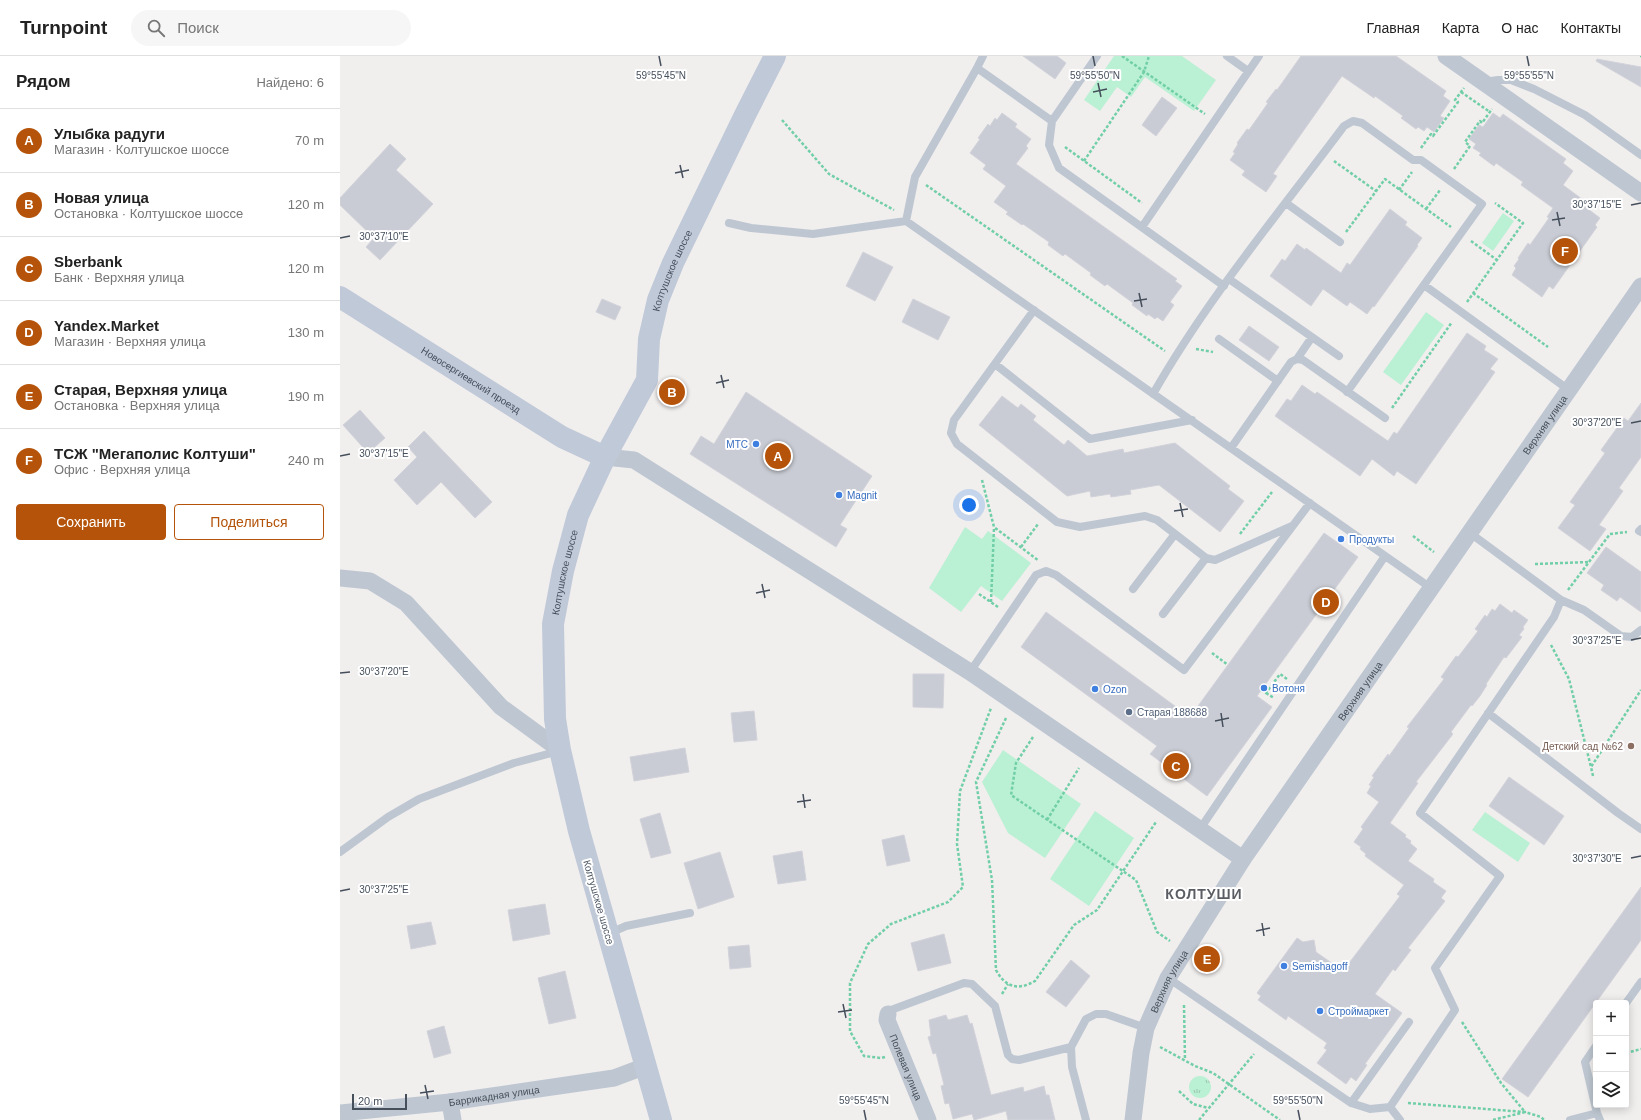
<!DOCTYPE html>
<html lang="ru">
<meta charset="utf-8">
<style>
:root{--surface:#fff;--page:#f6f6f6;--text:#222;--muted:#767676;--line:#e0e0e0;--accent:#b45309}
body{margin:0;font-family:Arial,sans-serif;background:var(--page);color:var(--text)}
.controls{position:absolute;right:12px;bottom:12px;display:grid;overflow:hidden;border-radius:4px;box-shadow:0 2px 10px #0003}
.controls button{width:36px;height:36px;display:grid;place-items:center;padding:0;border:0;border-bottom:1px solid var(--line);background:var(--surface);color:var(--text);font:20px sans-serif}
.scale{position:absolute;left:12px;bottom:10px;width:55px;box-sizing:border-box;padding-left:4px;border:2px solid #454f5c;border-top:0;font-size:11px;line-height:14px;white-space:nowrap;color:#454f5c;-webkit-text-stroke:3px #fff;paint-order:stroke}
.you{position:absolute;left:629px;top:449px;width:14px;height:14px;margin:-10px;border:3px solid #fff;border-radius:50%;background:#1a73e8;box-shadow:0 0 0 6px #1a73e833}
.badge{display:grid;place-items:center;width:26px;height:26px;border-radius:50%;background:var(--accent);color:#fff;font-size:13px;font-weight:700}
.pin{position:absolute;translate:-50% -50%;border:2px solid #fff;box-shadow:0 1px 4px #0006}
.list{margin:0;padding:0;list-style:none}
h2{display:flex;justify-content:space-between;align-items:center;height:52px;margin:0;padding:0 16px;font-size:17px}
h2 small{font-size:13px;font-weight:400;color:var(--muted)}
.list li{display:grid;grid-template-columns:26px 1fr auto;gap:12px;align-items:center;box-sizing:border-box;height:64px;padding:0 16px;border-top:1px solid var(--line)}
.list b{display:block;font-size:15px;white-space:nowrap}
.list p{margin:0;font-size:13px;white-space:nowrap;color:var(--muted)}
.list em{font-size:13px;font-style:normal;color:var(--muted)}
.actions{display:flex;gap:8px;padding:12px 16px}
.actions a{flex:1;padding:9px 0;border:1px solid var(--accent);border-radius:4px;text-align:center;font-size:14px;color:var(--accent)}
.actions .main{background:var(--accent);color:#fff}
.icon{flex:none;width:22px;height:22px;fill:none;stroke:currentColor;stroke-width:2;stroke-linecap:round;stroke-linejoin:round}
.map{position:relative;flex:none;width:1301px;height:1064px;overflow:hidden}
header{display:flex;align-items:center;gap:24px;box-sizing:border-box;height:56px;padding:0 20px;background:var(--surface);border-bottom:1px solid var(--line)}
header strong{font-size:19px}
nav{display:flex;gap:22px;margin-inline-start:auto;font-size:14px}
.search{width:280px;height:36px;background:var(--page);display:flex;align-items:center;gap:10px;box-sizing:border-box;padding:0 14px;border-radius:22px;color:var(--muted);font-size:15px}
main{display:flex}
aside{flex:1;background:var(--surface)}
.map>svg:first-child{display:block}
.grass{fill:url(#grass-tufts)}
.green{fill:#baf0d3}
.building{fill:#c9ccd4;stroke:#d2d3da}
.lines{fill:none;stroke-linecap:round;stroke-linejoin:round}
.path{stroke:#71cfa8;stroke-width:2.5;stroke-dasharray:3 2;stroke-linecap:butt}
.lane{stroke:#bec7d1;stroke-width:8}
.street{stroke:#bec7d1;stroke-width:17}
.secondary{stroke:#c0c9d8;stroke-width:22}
.ticks{fill:none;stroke:#454f5c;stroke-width:1.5}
.shop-dot{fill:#3f7fe0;stroke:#fff;stroke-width:1.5}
.service-dot{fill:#5c6f8a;stroke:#fff;stroke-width:1.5}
.education-dot{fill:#8d6e63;stroke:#fff;stroke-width:1.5}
.labels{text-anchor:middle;stroke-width:4;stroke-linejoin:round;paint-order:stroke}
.street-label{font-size:10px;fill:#454f5c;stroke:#fff}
.shop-label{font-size:10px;fill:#366cbe;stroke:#fff;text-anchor:start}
.service-label{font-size:10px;fill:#4e5e75;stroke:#fff;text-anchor:start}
.education-label{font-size:10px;fill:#785e54;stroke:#fff;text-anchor:end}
.district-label{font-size:14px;font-weight:bold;letter-spacing:1px;fill:#5a5d63;stroke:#fff}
.ticks-label{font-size:10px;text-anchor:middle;fill:#454f5c;stroke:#fff;stroke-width:4;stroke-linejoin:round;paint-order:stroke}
</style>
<header>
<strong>Turnpoint</strong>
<div class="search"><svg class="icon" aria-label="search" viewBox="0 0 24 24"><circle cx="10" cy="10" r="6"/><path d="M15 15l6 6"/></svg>Поиск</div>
<nav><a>Главная</a><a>Карта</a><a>О нас</a><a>Контакты</a></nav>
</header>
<main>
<aside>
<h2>Рядом<small>Найдено: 6</small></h2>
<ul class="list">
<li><span class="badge">A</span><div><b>Улыбка радуги</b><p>Магазин · Колтушское шоссе</p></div><em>70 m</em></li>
<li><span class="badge">B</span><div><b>Новая улица</b><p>Остановка · Колтушское шоссе</p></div><em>120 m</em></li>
<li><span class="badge">C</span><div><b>Sberbank</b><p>Банк · Верхняя улица</p></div><em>120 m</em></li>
<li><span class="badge">D</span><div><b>Yandex.Market</b><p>Магазин · Верхняя улица</p></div><em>130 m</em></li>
<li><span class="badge">E</span><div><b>Старая, Верхняя улица</b><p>Остановка · Верхняя улица</p></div><em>190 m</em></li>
<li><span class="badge">F</span><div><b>ТСЖ &quot;Мегаполис Колтуши&quot;</b><p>Офис · Верхняя улица</p></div><em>240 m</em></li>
</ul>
<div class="actions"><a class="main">Сохранить</a><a>Поделиться</a></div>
</aside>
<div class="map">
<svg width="1301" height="1064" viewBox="0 0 1301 1064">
<defs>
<pattern id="grass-tufts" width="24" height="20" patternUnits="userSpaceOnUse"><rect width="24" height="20" fill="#baf0d3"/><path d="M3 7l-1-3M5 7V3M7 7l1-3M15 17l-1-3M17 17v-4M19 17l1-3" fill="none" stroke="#99c5ae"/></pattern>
</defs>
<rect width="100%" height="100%" fill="#f1eeee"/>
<path class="grass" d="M849 1031a11 11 0 1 1 22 0a11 11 0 1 1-22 0Z"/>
<path class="green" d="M774 0H842L876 24 854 55 805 21 791 41 777 31 760 55 744 44Z
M1163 157 1174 165 1153 195 1142 187Z
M1086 256 1104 269 1061 329 1043 316Z
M625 471 642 483 648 475 691 507 662 545 641 530 621 556 589 532Z
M663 694 741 748 705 802 668 777 642 726Z
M755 755 794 782 749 850 710 823Z
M1145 756 1190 787 1178 806 1132 774Z"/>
<path class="building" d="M683 0H717L726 7 715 23Z
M961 0H1056L1106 35 1103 40 1110 45 1100 60 1104 62 1094 76 1087 71 1084 75 1078 71 1076 73 1061 62 1063 60 1035 40 1034 42 1002 20 933 118 937 120 926 136 902 119 905 115 890 104 895 97 893 96 898 88 897 87 907 73 909 74 928 47 926 46 936 33 937 34Z
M1257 3 1301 11V31L1256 5Z
M822 41 837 52 816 80 802 69Z
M662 57 677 68 675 71 691 83 686 90 688 92 676 108 837 223 835 225 842 230 830 246 834 249 823 265 817 261 815 263 808 258 807 260 792 249 793 247 767 228 765 230 750 219 751 217 725 198 723 200 708 189 709 186 683 168 682 169 666 158 668 156 654 146 666 130 643 113 646 109 630 97 640 83 638 82 648 68 650 70 655 62 657 64Z
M1153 57 1160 62 1163 58 1226 103 1223 107 1233 115 1223 129 1246 146 1244 150 1260 162 1255 169 1257 171 1213 233 1209 230 1202 241 1172 219 1176 212 1174 210 1179 203 1178 202 1188 187 1190 189 1209 162 1207 161 1213 152 1181 129 1183 126 1156 107 1154 110 1139 99 1141 97 1133 92 1136 88 1129 83 1139 69 1143 71Z
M50 88 66 103 56 114 93 148 40 204 26 191 34 182 0 149V142Z
M1050 153 1067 166 1065 169 1082 182 1077 189 1078 190 1034 251 1033 250 1027 258 1010 246 1007 250 983 233 971 250 930 220 942 203 945 205 957 188 965 194 966 192 1001 217 1007 207 1010 209Z
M523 196 553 211 535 245 506 230Z
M262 243 281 251 275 264 256 256Z
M573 243 610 261 598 284 562 266Z
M909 270 939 291 929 305 899 284Z
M1127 277 1146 290 1144 294 1158 303 1150 313 1155 316 1076 428 1057 415 1054 420 1032 403 1020 420 935 360 947 343 951 345 962 329 975 338 977 336 1048 385 1054 376 1057 378Z
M406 336 532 420 500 469 507 473 496 491 350 398 361 380 374 388Z
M662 340 678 352 681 348 696 360 693 364 724 389 728 384 747 400 783 393 784 397 835 387 890 430 888 433 904 445 880 476 819 429 790 434 791 438 771 441 770 438 751 441 750 435 727 440 639 369Z
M1301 347V401L1279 432 1283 435 1259 469 1266 473 1250 495 1218 472 1235 449 1230 446 1265 397 1261 394 1284 362 1288 365Z
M20 354 45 382 28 397 3 369Z
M84 375 152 446 135 462 101 426 77 449 54 424 77 401 68 391Z
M984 477 1018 501 917 640 932 651 867 740 810 698 817 690 681 591 706 556 850 661Z
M1266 491 1301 516V556L1280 541 1277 545 1261 534 1264 529 1247 517Z
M1160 548 1172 557 1174 554 1188 564 1183 571 1184 573 1179 579 1182 581 1166 602 1164 601 1146 628 1147 629 1140 640 1132 650 1131 649 1111 676 1113 678 1076 726 1078 727 1050 767 1066 779 1065 781 1071 785 1070 787 1077 793 1068 805 1094 823 1093 826 1106 835 1101 842 1105 845 1068 892 1071 894 1055 915 1053 913 1035 938 1062 957 1025 1008 1027 1009 1016 1025 1011 1021 1006 1028 977 1007 987 994 984 992 987 987 948 960 946 964 918 944 921 940 917 937 957 882 963 886 974 884 976 896 1003 915 1060 840 1057 838 1064 829 1025 800 1026 798 1020 793 1021 791 1014 786 1023 773 1021 771 1039 746 1027 737 1031 730 1029 729 1034 721 1032 720 1048 698 1049 700 1069 672 1067 671 1104 623 1101 621 1116 600 1118 601 1138 575 1135 573 1145 559 1147 561 1152 553 1155 555Z
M573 618H604L603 652 573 651Z
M414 655 417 684 394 686 391 657Z
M345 692 349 716 294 725 290 701Z
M1169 721 1224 760 1204 789 1149 750Z
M320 757 331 797 311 802 300 763Z
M564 779 570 805 547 810 542 784Z
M462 795 466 824 438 828 433 800Z
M380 796 394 841 358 853 344 807Z
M1301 831V884L1188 1041 1162 1023Z
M205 848 210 878 173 885 168 854Z
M91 866 96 888 71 893 67 870Z
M604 878 611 907 578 915 571 887Z
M409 889 411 911 390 913 388 891Z
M731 904 750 920 726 951 706 936Z
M225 915 236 962 209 968 198 922Z
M606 959 608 964 627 959 630 968 632 967 651 1039 683 1031 684 1036 704 1030 706 1039H709L715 1064H668L666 1055 634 1064 632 1058 613 1063 609 1047 605 1048 601 1030 604 1029 596 997 593 998 588 981 591 980 589 964Z
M104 970 111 997 94 1002 87 975Z"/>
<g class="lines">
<path class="path" d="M782 0 865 58
M1300 0H1301
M1121 36 1150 56
M442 64 489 118 554 154
M725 91 802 147
M1081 92 1091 78 1093 80 1118 46 1115 44 1124 32
M744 105 804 16 809 0
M994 105 1036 135
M1114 113 1130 90 1125 86 1140 65 1142 67 1152 53
M586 129 825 295
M1059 134 1072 116
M1086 153 1100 134
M1006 176 1045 123 1111 171
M1131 185 1157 204
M1133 237 1208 291
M1127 246 1183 167 1155 147
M856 293 873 296
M1052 352 1112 266
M642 424 654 471 699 505
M900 478 932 436
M1073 480 1094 496
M681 491 698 468
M1195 508 1249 506
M1228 534 1270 478 1287 476
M639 538 658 551
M651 546 654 472
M1211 589 1229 623 1251 711
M872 597 888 609
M921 634 926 637 940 618 947 623
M926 637 934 642
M666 662 636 726 652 824 656 914C665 931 678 935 695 925L734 869 757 854 816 766
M693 681 676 707 671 739 796 824 817 876 830 885
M1253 720 1251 711 1301 634
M707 764 739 712
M662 938 668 928
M844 949 845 1004
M1122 966 1161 1027 1185 1056 1153 1064
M820 991 855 1010 873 1017 940 1064
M1286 997 1301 993
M545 1001 541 1002 524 1000 510 975V927L528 888 551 868 608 846 623 831 617 788 620 735 651 652
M839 1035 853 1048 868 1052
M1068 1047 1185 1056 1201 1061 1204 1064
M859 1064 914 998"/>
<path class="lane" d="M757 0 712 65 709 89 719 112 884 230
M887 0 908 15
M637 12 712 65
M1144 26 1158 24H1171L1194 33 1245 59 1301 99
M946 147 1000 186
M566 165 575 121 637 12 643 0
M389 167 411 172 473 178 566 165 1091 532
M802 171 919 0
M889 223 999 300
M1084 229 1229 334
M694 254 614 364 611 377 617 388 717 466 740 471 805 460 817 464 866 502 875 504 952 470
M879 283 938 325
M957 303 972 281
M655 308 750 383 852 364
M813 338C867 243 939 157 1004 70L1013 65 1022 67 1073 104H1081L1142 148 1007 336
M891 392 951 306 957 303 963 304 1045 362
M1301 473 1299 475 1301 476
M793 533 835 478
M1221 544 1244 554 1281 580 1292 581 1301 574
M823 558 866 502
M630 616 696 519 706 515 716 519 844 614 970 447
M1148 657 1278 757 1301 773
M860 773 1045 500
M0 796 48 761 79 743 174 707 219 695
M270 877 286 870 350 857
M828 922 1011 1047 1030 1053 1050 1051 1060 1064
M1286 947 1301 926
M548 958 551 954 624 927 632 928 655 950 668 999 672 1003 679 1004 731 991
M1256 990 1245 1006 1257 1057 1260 1064
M1011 1047 1069 966
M1050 1051 1115 954 1095 912 1160 820 1080 757 1214 561 1221 544 1130 477
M746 1064 732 1011 731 991 746 963 756 958H766L806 972
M1230 1064 1257 1057"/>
<g class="street">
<path d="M1106 0 1301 137"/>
<path d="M265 401 294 404 630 616 903 803"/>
<path d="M0 522 30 525 66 547 161 651 220 694"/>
<path id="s1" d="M548 958 547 964 588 1064"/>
<path d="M110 1046 113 1064"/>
<path id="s2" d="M0 1057 110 1046 274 1022 306 1010"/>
<path id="s3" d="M793 1064 801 997 806 972 828 922 903 803 1301 230"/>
</g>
<g class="secondary">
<path id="s4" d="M0 241 222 381 265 401"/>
<path id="s5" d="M321 1064 239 775 220 694 215 663 213 568 223 515 238 459 265 401 307 324 309 283 318 244 333 207 405 59 435 0"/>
</g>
</g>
<path class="ticks" d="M319 0 321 10M753 0 755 10M1187 0 1189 10M758 27 761 41M753 36 767 33M340 109 343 122M335 117 349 114M1291 149 1301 147M1217 156 1220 170M1212 164 1225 162M0 182 10 180M799 237 802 251M794 245 807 243M381 319 384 332M376 327 389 324M1291 367 1301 365M0 400 10 398M840 447 843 461M834 455 848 453M422 528 425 542M416 537 430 534M1291 584 1301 582M0 617 10 616M881 657 883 671M875 665 889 662M463 738 465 752M457 746 471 744M1291 802 1301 800M0 835 10 833M922 867 924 880M916 875 930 872M503 948 506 962M498 956 512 954M85 1029 88 1043M80 1037 94 1035M524 1054 526 1064M958 1054 960 1064"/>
<g class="shop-dot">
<circle cx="416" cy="388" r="4"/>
<circle cx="499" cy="439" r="4"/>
<circle cx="1001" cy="483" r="4"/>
<circle cx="924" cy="632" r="4"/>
<circle cx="755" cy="633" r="4"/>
<circle cx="944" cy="910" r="4"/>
<circle cx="980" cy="955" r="4"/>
</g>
<circle class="service-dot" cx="789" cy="656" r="4"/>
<circle class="education-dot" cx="1291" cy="690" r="4"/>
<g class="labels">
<g class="street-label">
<text dy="4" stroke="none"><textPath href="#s5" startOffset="887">Колтушское шоссе</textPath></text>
<text dy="4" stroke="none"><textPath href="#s4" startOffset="155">Новосергиевский проезд</textPath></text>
<text dy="4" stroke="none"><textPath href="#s3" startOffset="817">Верхняя улица</textPath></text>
<text dy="4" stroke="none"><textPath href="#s5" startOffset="563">Колтушское шоссе</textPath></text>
<text dy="4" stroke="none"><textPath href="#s3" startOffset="493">Верхняя улица</textPath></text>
<text transform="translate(259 846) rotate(74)" y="4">Колтушское шоссе</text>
<text dy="4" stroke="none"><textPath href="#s3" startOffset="145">Верхняя улица</textPath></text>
<text dy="4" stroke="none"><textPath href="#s1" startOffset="57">Полевая улица</textPath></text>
<text dy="4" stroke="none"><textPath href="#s2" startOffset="155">Баррикадная улица</textPath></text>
</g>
<g class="shop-label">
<text x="408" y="392" text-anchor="end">МТС</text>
<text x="507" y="443">Magnit</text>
<text x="1009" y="487">Продукты</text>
<text x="932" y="636">Вотоня</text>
<text x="763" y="637">Ozon</text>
<text x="952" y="914">Semishagoff</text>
<text x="988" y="959">Строймаркет</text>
</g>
<g class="service-label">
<text x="797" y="660">Старая 188688</text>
</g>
<g class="education-label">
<text x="1283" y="694">Детский сад №62</text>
</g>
<g class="district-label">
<text x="864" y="843">КОЛТУШИ</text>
</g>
</g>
<g class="ticks-label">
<text x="321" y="23">59°55'45"N</text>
<text x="755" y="23">59°55'50"N</text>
<text x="1189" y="23">59°55'55"N</text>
<text x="1257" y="152">30°37'15"E</text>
<text x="44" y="184">30°37'10"E</text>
<text x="1257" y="370">30°37'20"E</text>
<text x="44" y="401">30°37'15"E</text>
<text x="1257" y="588">30°37'25"E</text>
<text x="44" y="619">30°37'20"E</text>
<text x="1257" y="806">30°37'30"E</text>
<text x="44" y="837">30°37'25"E</text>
<text x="524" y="1048">59°55'45"N</text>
<text x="958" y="1048">59°55'50"N</text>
</g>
</svg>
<div class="controls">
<button>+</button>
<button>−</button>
<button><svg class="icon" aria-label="layers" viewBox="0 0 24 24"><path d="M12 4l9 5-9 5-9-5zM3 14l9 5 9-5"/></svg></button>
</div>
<div class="scale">20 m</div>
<div class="you"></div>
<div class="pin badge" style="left:438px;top:400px">A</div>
<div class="pin badge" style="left:332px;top:336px">B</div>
<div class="pin badge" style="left:836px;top:710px">C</div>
<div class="pin badge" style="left:986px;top:546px">D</div>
<div class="pin badge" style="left:867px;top:903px">E</div>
<div class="pin badge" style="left:1225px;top:195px">F</div>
</div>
</main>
